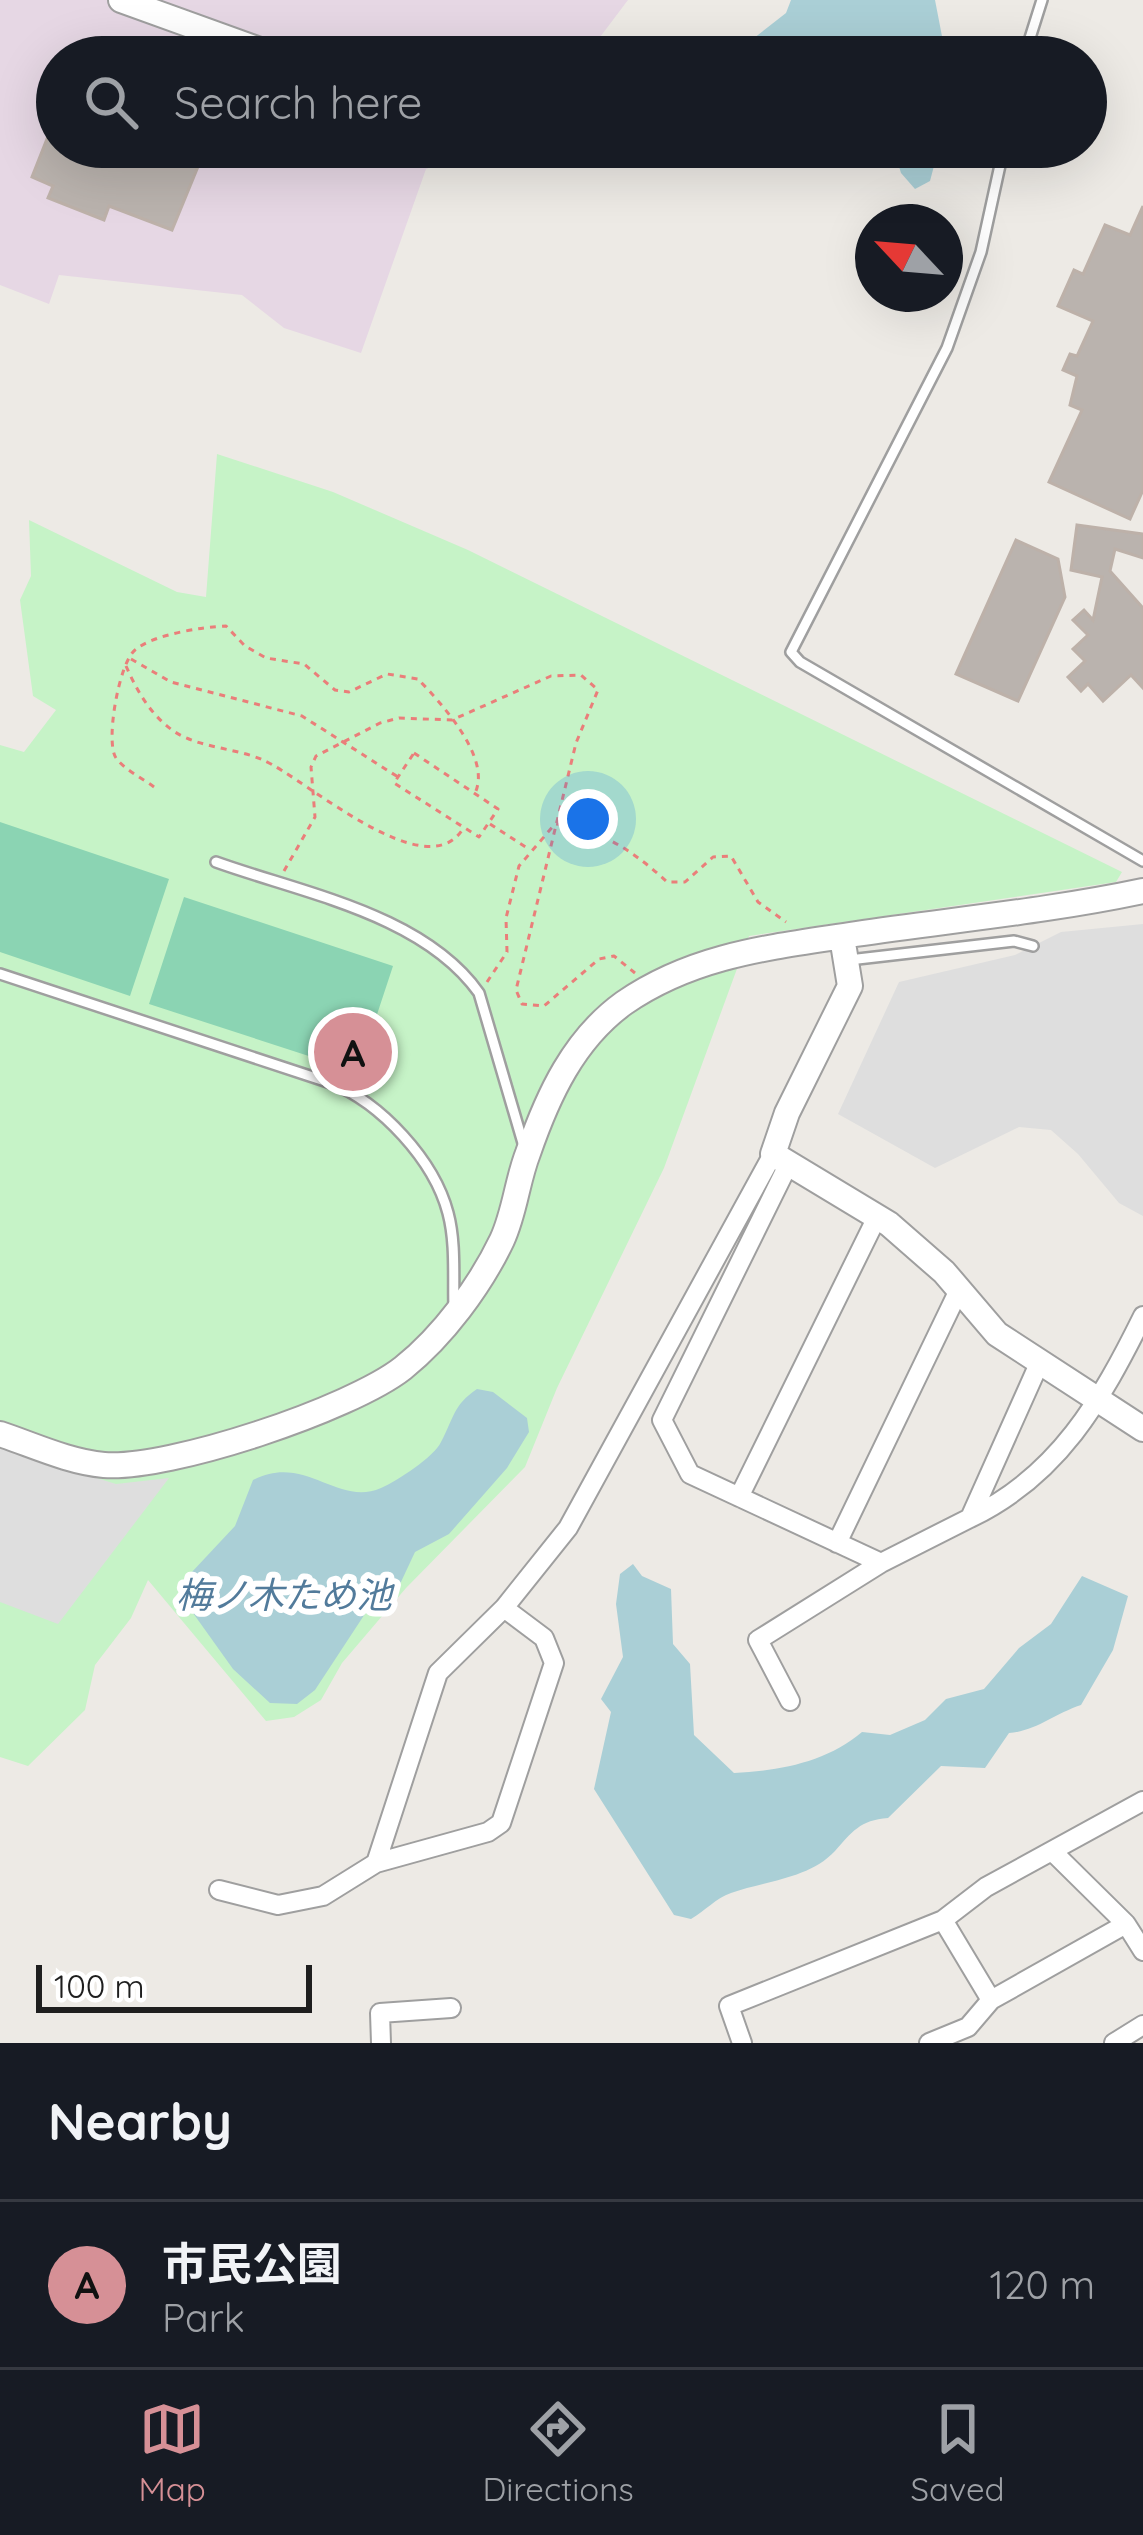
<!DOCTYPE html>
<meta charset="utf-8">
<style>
:root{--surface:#171b24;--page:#242831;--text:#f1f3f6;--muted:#9ea1a6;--line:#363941;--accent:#d69096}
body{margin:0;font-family:Quicksand,"Noto Sans JP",sans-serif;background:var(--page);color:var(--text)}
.compass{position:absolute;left:855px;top:204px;width:108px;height:108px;border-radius:50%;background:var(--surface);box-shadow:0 12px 48px #0002;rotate:296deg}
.scale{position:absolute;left:36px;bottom:30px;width:276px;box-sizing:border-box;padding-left:12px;border:6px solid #1e1e1e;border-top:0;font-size:33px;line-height:42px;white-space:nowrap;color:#1e1e1e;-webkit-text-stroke:9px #fff;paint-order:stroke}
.you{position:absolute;left:588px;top:819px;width:42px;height:42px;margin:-30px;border:9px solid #fff;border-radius:50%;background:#1a73e8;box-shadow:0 0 0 18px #1a73e833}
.badge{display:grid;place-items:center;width:78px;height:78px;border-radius:50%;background:var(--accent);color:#111;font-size:39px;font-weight:700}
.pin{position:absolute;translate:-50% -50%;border:6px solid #fff;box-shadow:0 3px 12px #0006}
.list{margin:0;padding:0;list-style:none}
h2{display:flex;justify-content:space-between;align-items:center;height:156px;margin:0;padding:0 48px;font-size:51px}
h2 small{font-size:39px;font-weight:400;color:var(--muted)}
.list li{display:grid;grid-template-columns:78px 1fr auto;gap:36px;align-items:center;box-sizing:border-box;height:168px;padding:0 48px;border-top:3px solid var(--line)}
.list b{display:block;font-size:45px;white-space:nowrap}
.list p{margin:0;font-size:39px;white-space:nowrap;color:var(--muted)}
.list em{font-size:39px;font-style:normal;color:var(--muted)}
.icon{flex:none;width:66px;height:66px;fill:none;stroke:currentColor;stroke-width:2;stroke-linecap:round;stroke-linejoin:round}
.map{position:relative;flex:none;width:1143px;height:2043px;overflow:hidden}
.search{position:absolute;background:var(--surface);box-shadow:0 12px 48px #0002;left:36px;right:36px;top:36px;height:132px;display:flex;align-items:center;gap:30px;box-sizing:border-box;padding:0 42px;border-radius:66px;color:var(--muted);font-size:45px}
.sheet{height:324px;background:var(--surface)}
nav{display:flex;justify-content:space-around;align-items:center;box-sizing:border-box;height:168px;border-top:3px solid var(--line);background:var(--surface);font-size:33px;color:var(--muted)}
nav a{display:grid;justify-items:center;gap:6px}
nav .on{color:var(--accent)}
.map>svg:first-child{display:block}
.industrial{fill:#e6d7e4}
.park{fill:#c6f3c7}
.pitch{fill:#8bd4b3}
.parking{fill:#dedede}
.water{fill:#aacfd6}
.building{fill:#bab3ae;stroke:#bdb1a9;stroke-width:3}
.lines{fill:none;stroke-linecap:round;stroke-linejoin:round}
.service-casing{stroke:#9f9f9f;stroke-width:14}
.minor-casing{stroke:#9f9f9f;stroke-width:22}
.tertiary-casing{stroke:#9f9f9f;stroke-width:28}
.path{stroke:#ea7e7a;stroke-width:3;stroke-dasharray:6 6;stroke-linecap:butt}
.service{stroke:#fff;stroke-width:9}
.minor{stroke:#fff;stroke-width:18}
.tertiary{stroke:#fff;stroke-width:24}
.labels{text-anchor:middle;stroke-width:12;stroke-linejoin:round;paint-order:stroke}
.water-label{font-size:36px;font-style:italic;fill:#527b9b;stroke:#fff}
</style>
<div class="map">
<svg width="1143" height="2043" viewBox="0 0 1143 2043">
<rect width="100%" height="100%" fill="#edeae5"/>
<path class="industrial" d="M0 0H628L585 57H57V147H483L426 169 361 353 284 328 242 295 59 275 49 304 0 285Z"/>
<path class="park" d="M217 454 333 492 468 550 1122 872 1116 882 749 936 664 1168 557 1388 525 1467 406 1588 342 1663 321 1700 294 1717 266 1721 148 1580 131 1618 95 1665 85 1710 28 1766 0 1757V745L24 752 56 710 33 696 20 600 31 576 29 520 177 592 206 597Z"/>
<path class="pitch" d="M0 822 169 879 130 996 0 952Z
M184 897 393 966 358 1072 149 1004Z"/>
<path class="parking" d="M1143 924V1216L1119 1203 1078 1154 1051 1130 1019 1127 935 1168 838 1114 899 982 1015 955 1061 932Z
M0 1448 116 1484 169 1478 58 1624 0 1602Z"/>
<path class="water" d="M791 0H935L946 57H730L786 13Z
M893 147H939L930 181 915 189 901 173Z
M477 1389 493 1392 527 1418 529 1432 507 1468 449 1534 415 1552 400 1584 376 1597 315 1690 297 1704 270 1703 233 1669 188 1606 191 1573 235 1526 253 1480C305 1453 337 1507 381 1488 397 1481 434 1457 441 1442 454 1418 453 1405 477 1389Z
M633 1564 642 1576 671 1589 673 1644 690 1664 694 1735 734 1773C779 1771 827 1762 862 1732L890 1735 925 1720 946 1699 984 1689 1019 1648 1051 1624 1082 1576 1128 1596 1113 1650 1081 1705C1054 1714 1036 1731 1009 1733L985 1768 941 1766 888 1818C860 1820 852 1832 835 1851 809 1879 764 1881 731 1893 716 1898 705 1911 691 1919L674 1915 594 1789 611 1712 601 1699 623 1657 616 1604 620 1574Z"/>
<path class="building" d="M56 116 57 147H206L172 230 109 206 104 220 48 198 53 186 32 177Z
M1143 206V490L1130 519 1049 482 1082 410 1070 405 1077 376 1063 370 1070 354 1077 356 1093 321 1058 306 1074 270 1083 274 1105 225 1130 235Z
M1077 525 1143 534V558L1115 549 1110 571 1143 608V688L1131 675 1103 701 1088 684 1081 691 1068 677 1085 661 1073 649 1088 635 1073 620 1084 610 1093 620 1102 577 1071 570Z
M1016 540 1058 559 1065 597 1018 701 956 674Z"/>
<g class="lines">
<g class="service-casing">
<path id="service" d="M1024 57 1042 0
M1004 147 981 252 947 348 791 652 800 662 1143 861
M216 862C302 893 423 914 479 993L523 1143
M849 960 1014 941 1033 946
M0 974 331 1083C381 1103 434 1160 448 1213 456 1243 453 1277 454 1308"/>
</g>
<g class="minor-casing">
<path id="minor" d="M789 1163 662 1420 690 1474 881 1563 970 1518 1038 1366
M739 1497 877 1217
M970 1518C1058 1476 1101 1401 1143 1316
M837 1543 959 1290
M790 1701 758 1640 881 1563
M1052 1851 1126 1924
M376 1863 488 1832 501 1823 554 1663 544 1638 504 1608
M219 1890 278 1905 323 1896 376 1863 438 1673 504 1608 568 1528 773 1154
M943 1920 991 2000
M381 2043 380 2013 451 2008
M742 2043 729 2006 943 1920 986 1887 1143 1801
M929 2043 968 2027 991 2000 1126 1924 1143 1951
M1114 2043 1143 2025"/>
</g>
<g class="tertiary-casing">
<path id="tertiary" d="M121 0 279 57
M842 937 850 986 787 1113 773 1154 889 1224 944 1272 997 1334 1143 1429
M0 1434C33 1445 69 1462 104 1465 169 1470 351 1409 403 1368 443 1336 480 1286 502 1240 515 1212 517 1181 528 1153 548 1095 574 1039 624 1003 695 954 773 947 856 934 951 920 1049 911 1143 891"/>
</g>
<path class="path" d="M131 659 171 682 302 716 398 777
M126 666C137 691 151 716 175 732 200 748 236 748 263 760 305 778 428 891 464 827
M414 753 498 809 479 837 394 783Z
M154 787C142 778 125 770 116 758 105 742 119 663 135 650 154 634 203 627 226 626L245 646 266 658 304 664 335 690 349 692 387 674 418 679C441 703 492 758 475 793
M490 824 527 848
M284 871 315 817 311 767 316 756 380 723 399 718 452 720 551 676 581 675 598 690 576 743 516 990 522 1004 544 1006 599 959 614 956 635 973
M487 982 507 952 506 918 519 866 555 824C598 827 636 853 667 882H685L713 857 731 856 758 902 786 922"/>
<use href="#service" class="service"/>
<use href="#minor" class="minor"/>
<use href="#tertiary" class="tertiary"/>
</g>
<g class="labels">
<g class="water-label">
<text x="284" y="1608">梅ノ木ため池</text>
</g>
</g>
</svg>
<svg class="compass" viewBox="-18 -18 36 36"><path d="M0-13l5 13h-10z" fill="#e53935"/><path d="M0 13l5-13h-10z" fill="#9ea1a6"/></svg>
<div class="scale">100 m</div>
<div class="you"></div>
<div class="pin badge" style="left:353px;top:1052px">A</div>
<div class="search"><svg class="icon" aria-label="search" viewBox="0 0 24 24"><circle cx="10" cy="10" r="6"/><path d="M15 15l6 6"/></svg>Search here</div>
</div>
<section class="sheet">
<h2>Nearby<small></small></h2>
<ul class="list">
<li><span class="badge">A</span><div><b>市民公園</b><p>Park</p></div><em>120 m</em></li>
</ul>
</section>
<nav>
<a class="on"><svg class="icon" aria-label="map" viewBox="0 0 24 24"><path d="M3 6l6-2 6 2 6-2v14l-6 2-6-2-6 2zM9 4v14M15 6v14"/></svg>Map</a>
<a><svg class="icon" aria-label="directions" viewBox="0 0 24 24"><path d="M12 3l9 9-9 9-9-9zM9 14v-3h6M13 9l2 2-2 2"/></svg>Directions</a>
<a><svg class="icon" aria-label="saved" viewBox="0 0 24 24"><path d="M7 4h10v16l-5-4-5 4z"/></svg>Saved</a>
</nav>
